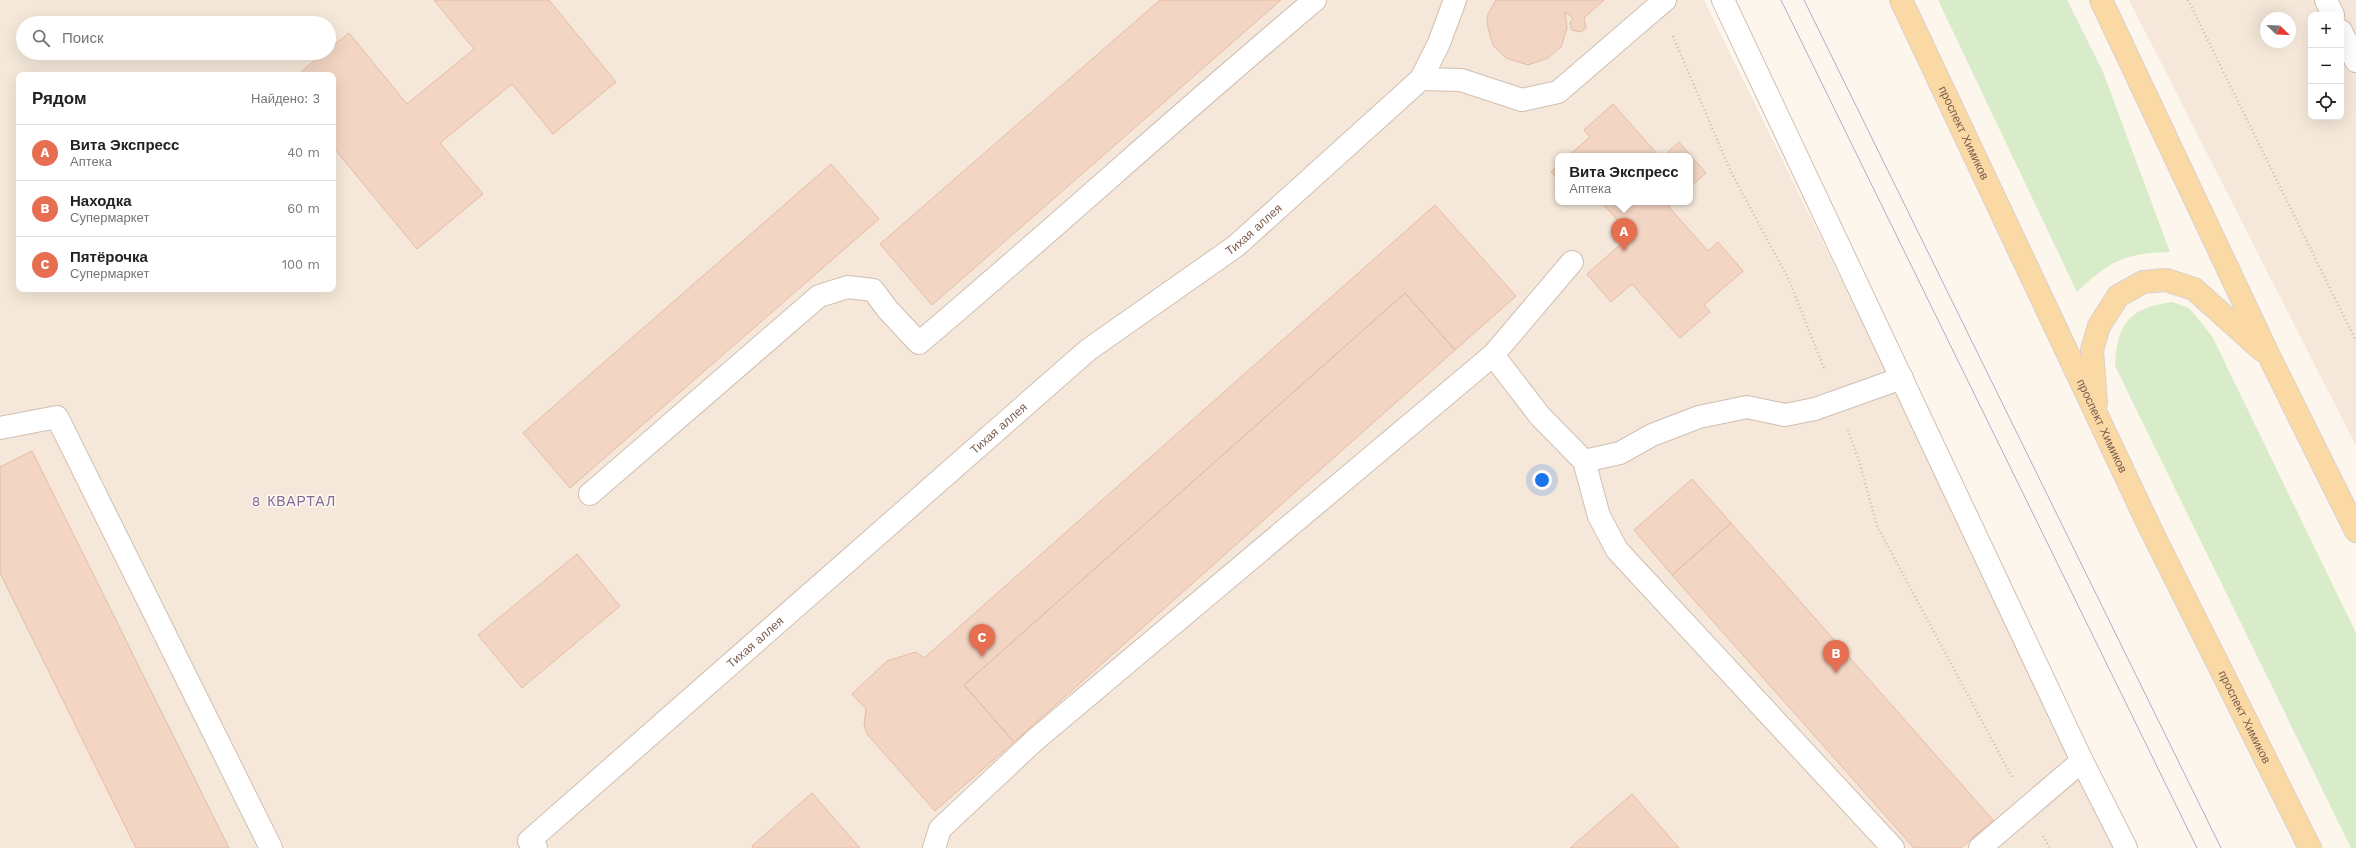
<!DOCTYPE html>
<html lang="ru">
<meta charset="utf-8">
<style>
:root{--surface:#fff;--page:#f6f6f6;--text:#222;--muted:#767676;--line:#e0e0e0;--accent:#e76f51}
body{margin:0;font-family:"Work Sans",sans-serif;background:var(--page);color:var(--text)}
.controls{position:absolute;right:12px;top:12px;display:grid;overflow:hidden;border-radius:8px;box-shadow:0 4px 16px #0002}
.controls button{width:36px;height:36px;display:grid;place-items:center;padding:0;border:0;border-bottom:1px solid var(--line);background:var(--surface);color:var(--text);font:20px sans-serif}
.compass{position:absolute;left:2260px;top:12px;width:36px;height:36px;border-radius:50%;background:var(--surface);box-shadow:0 4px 16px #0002;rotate:113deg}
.you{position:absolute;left:1542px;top:480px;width:14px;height:14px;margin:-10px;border:3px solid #fff;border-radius:50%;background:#1a73e8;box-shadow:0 0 0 6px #1a73e833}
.badge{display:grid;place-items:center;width:26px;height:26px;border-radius:50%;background:var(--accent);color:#fff;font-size:13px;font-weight:700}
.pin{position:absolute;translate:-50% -33px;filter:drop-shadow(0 1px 2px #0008)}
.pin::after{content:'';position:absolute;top:21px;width:14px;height:12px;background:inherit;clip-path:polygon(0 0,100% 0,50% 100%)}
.popup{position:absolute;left:1555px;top:153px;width:138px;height:52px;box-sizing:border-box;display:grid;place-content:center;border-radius:8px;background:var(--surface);filter:drop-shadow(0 1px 3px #0005);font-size:13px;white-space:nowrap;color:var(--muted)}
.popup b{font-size:15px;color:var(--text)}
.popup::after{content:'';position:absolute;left:50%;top:100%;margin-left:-8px;border:8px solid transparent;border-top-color:var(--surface)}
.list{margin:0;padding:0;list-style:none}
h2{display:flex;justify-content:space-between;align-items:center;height:52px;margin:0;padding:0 16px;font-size:17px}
h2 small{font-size:13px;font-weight:400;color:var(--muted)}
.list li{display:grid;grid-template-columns:26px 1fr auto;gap:12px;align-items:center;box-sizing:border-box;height:56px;padding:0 16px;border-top:1px solid var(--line)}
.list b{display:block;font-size:15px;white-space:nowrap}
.list p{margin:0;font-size:13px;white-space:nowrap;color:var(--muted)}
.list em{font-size:13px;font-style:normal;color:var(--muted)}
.icon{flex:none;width:22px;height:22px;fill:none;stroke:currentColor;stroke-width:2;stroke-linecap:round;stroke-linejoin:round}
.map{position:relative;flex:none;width:2356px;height:848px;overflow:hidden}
.search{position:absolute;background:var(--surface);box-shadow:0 4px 16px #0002;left:16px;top:16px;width:320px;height:44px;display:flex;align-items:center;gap:10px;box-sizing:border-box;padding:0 14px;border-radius:22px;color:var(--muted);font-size:15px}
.panel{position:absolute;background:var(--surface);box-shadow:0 4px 16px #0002;left:16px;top:72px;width:320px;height:220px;border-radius:8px}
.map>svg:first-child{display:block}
.residential{fill:#f5e8da;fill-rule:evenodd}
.green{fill:#d8ecc9}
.building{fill:#f3d5c3;stroke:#e6bba3}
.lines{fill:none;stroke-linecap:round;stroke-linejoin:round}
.minor-casing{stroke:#d1beb0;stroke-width:24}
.major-casing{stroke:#dad1cd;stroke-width:24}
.path{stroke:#d9b8a5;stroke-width:2.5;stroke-dasharray:1 3;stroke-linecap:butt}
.minor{stroke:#fff;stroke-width:22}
.major{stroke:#fbd9a5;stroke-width:22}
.tram{stroke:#b9a8c9;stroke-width:1}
.labels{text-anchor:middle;stroke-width:3;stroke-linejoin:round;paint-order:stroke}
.street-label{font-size:12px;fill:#7a5c4d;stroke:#fffaf3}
.quarter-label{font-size:14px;letter-spacing:1px;fill:#846695;stroke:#fffaf3}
</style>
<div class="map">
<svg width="2356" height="848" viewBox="0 0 2356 848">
<rect width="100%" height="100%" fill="#fdf6ec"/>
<path class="residential" d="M0 0H1704L2120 848H0ZM23 23H329V53H23ZM19 75H333V289H19ZM1558 156H1690V202H1558Z
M2129 0H2356V446ZM2311 15H2341V117H2311ZM2266 18H2290V42H2266Z"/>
<path class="green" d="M1938 0H2067L2103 72 2170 252C2126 253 2109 261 2077 292Z
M2172 302 2189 308 2212 336 2356 633V848H2351L2115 366C2117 323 2129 308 2172 302Z"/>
<path class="building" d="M434 0H549L616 82 553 134 512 84 440 143 483 194 417 249 333 147V75H297L324 53H329V49L349 33 407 104 474 49Z
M1160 0H1281L932 305 880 244Z
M1496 0H1604L1584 18 1586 28 1581 32 1572 30 1570 23 1573 18 1565 12 1567 28 1561 47 1548 58 1528 65 1506 58 1493 45 1487 24 1488 14Z
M1613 104 1659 156H1568L1590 137 1584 130Z
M1679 142 1706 173 1690 187V156H1664Z
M831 164 879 219 570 488 523 433Z
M1558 165V180L1551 172Z
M1601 202H1673L1668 206 1708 251 1718 242 1743 271 1704 305 1710 312 1680 338 1632 284 1611 302 1587 274 1631 235Z
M1435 205 1516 296 1455 350 1405 293 964 685 1014 742 935 811 867 734 864 725 866 709 852 694 887 661 916 652 924 658Z
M1405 293 1455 350 1014 742 964 685Z
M32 451 229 848H136L0 573V467Z
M1692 479 1731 523 1672 575 1634 530Z
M1731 523 1993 820 1961 848H1914L1672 575Z
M577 554 620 606 522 688 478 635Z
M812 793 860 848H753L752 846Z
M1632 794 1679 848H1570Z"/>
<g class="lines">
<g class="minor-casing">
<g id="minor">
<path d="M1723 0 2082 761 2126 848"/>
<path d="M2326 0 2333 15"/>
<path d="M2341 31 2356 61"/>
<path d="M1421 79 1461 80 1522 100 1558 92 1665 0"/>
<path d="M1572 262 1493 355 1540 416 1584 461 1620 453 1652 435 1699 417 1747 407 1785 415 1815 409 1902 378"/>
<path d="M0 428 57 417 271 848"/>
<path d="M1584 461 1599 516 1617 550 1893 848"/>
<path d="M590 494 819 296 848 287 873 290 888 310 919 343C1053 230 1181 112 1315 0"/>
<path id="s1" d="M536 848 529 841 1088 350 1236 246 1421 79 1439 43 1455 0"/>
<path d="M934 848 940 829 1035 740 1493 355"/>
<path d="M1980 848 2082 761"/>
</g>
</g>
<g class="major-casing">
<g id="major">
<path id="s2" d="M1901 0 2151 530 2310 848"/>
<path d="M2101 0 2269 356 2356 531"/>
<path d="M2096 403 2092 350 2099 326 2118 296 2143 282 2166 280 2194 289 2262 350"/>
</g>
</g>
<path class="path" d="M2188 0 2356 341
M1673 36 1731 172 1789 280 1825 371
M1848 430 1859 461 1877 526 2013 779
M2043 836 2050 848"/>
<use href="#minor" class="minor"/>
<use href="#major" class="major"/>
<path class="tram" d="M1781 0 2197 848
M1804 0 2221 848"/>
</g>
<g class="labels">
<g class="street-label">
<text dy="4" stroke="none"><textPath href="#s2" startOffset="147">проспект Химиков</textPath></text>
<text dy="4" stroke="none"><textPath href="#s1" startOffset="959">Тихая аллея</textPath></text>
<text dy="4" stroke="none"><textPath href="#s2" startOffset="471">проспект Химиков</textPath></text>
<text dy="4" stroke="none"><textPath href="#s1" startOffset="635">Тихая аллея</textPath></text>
<text dy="4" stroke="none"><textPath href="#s1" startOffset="311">Тихая аллея</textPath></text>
<text dy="4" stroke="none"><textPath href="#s2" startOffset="795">проспект Химиков</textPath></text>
</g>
<g class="quarter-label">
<text x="294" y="506">8 КВАРТАЛ</text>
</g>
</g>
</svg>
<div class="controls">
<button>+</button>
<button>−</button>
<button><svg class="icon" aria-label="locate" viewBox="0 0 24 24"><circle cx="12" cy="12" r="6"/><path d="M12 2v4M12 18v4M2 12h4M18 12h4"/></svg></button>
</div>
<svg class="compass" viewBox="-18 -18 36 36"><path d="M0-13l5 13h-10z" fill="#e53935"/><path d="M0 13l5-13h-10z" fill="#767676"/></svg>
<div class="you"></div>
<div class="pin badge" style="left:1624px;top:251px">A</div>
<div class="popup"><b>Вита Экспресс</b>Аптека</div>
<div class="pin badge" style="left:1836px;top:673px">B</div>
<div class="pin badge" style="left:982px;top:657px">C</div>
<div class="search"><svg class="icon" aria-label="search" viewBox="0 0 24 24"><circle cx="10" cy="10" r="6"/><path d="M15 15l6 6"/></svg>Поиск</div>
<section class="panel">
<h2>Рядом<small>Найдено: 3</small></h2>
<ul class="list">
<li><span class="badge">A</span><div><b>Вита Экспресс</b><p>Аптека</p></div><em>40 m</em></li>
<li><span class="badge">B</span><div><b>Находка</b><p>Супермаркет</p></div><em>60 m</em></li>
<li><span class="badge">C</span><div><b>Пятёрочка</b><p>Супермаркет</p></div><em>100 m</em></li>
</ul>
</section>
</div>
